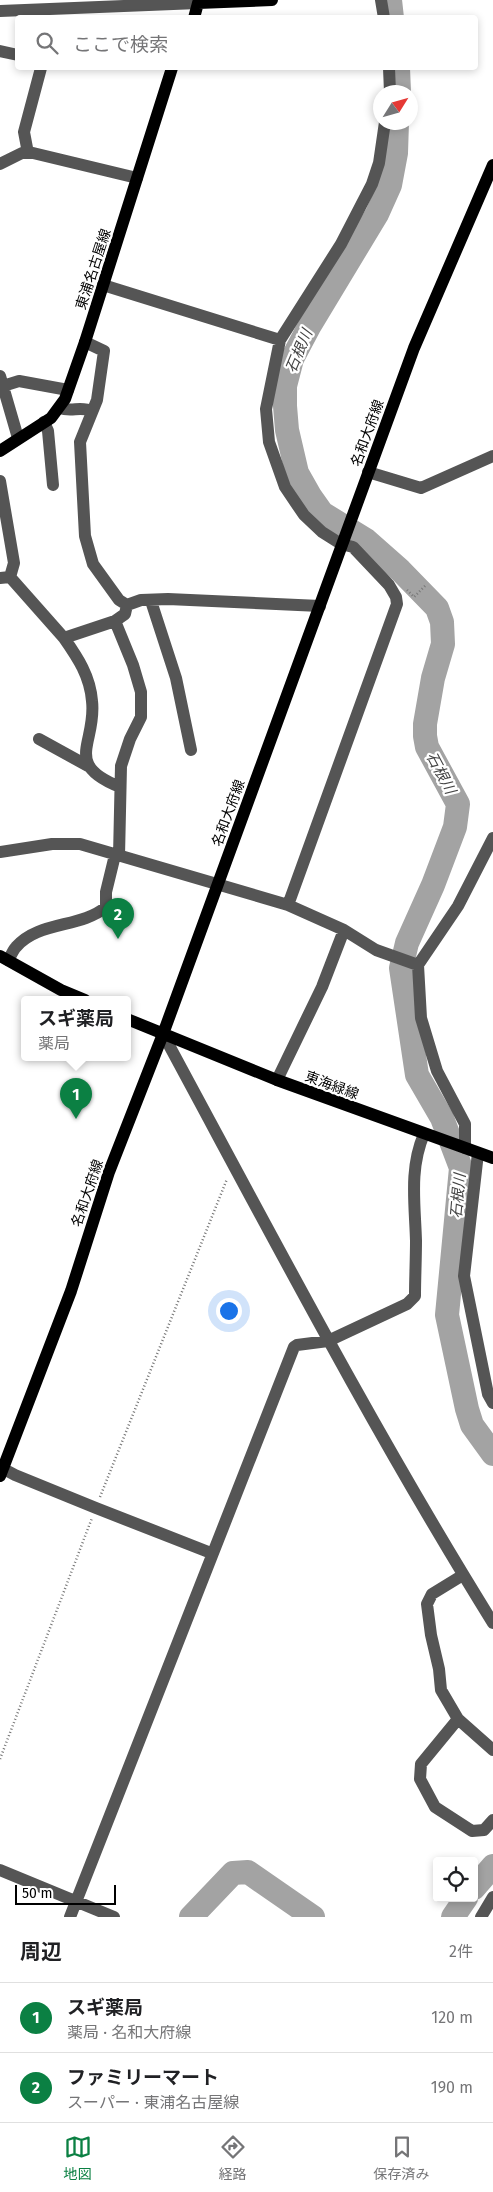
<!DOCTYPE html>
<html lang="ja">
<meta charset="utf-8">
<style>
:root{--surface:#fff;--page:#f2f2f2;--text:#202124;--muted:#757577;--line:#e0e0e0;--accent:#0b8043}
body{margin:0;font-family:"Fira Sans","Noto Sans JP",sans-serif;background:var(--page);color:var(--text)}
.controls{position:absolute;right:15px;bottom:15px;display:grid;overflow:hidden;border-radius:5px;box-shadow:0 2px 8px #0003}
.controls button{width:45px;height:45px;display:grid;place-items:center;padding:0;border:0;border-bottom:1px solid var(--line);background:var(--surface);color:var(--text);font:25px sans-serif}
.compass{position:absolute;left:373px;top:85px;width:45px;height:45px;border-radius:50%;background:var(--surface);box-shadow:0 2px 8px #0003;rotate:53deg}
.scale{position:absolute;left:15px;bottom:12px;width:101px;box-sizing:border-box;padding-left:5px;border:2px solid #000;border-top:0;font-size:14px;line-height:18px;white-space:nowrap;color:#000;-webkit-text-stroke:4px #fff;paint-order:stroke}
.you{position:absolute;left:228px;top:1310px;width:18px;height:18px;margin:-12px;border:4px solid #fff;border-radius:50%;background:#1a73e8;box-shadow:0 0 0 8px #1a73e833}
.badge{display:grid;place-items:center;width:32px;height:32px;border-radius:50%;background:var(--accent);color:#fff;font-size:16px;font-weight:700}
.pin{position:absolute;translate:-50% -41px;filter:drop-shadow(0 1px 2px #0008)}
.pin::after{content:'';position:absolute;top:26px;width:18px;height:15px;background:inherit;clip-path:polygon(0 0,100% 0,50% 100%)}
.popup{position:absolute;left:21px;top:996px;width:110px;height:65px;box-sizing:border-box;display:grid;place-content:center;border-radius:5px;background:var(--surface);filter:drop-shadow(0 1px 4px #0005);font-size:16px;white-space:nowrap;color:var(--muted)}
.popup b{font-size:19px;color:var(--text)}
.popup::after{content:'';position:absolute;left:50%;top:100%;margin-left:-10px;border:10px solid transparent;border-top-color:var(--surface)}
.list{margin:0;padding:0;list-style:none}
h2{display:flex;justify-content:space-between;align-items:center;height:65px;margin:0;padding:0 20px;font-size:21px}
h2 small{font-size:16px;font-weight:400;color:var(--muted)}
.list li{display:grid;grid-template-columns:32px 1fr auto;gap:15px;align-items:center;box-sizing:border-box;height:70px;padding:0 20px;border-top:1px solid var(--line)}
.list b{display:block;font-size:19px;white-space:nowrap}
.list p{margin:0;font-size:16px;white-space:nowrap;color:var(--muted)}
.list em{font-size:16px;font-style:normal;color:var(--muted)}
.icon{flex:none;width:28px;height:28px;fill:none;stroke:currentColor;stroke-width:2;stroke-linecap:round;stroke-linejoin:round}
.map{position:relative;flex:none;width:493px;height:1917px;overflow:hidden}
.search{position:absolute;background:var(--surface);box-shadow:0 2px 8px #0003;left:15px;right:15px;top:15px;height:55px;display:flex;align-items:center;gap:12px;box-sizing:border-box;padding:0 18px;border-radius:5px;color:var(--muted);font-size:19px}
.sheet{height:205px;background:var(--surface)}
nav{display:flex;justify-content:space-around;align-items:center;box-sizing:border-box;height:70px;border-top:1px solid var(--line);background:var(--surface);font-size:14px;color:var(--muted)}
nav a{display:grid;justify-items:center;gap:2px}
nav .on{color:var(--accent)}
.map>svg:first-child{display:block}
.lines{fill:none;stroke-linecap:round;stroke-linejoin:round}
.river{stroke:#a3a3a3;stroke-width:24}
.path{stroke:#777;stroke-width:2.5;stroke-dasharray:1 2.5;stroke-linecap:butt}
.minor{stroke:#555;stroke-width:12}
.major{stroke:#000;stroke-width:12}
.labels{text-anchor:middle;stroke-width:4.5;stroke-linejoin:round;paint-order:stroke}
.street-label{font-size:14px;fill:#000;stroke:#fff}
.water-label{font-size:15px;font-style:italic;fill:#444;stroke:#fff}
</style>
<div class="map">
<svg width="493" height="1917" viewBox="0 0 493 1917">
<rect width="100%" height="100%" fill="#fff"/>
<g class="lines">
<path class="river" d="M390 0 392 18
M398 68 399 92
M397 122 396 153 390 185 377 214 310 325 292 359 285 386V406L287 430 297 473 310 496 322 513 366 540 400 570 437 608 442 622 443 644 433 678 425 724V736L427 747 458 804 455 827 433 885 407 943 401 968 417 1075 442 1118 461 1168 447 1315 467 1409 472 1425 493 1454
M474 1888 493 1866
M191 1917 233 1873 248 1872 313 1917
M453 1917 466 1898"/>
<path class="path" d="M407 590 414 597 426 585
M100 1497 227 1179
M0 1759 92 1518"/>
<path class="minor" d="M381 0 384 18
M0 11 198 3V0
M0 51 18 55
M389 68 390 92
M28 153 24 132 41 68
M0 164 22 153H33L137 178
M103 285 280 340
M85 342 104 351 97 400 80 442 85 536 93 564 119 600 127 605
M0 376 18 438
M3 386 19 381 68 390
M60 408C71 412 81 406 92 411
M44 422 48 431 53 485
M368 472 421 488 493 456
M0 481 14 563 10 577
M0 578 10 577 64 638 115 621 125 614 127 605
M151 601 176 678 191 750
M127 605 141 600 168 599 320 606
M115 621 133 665 141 692V717L130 739 121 766 119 856
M64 638C78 658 90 676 92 701 97 743 62 764 120 787
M39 739 88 766
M0 852 52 844H80L288 905 344 930 322 987 277 1080
M288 905 397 604 396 597 389 585 353 547 341 544 322 532 304 515 285 487 269 442 266 409 280 340 341 244 372 184 379 163 385 122
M344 930 376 950 418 965
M8 960C11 956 13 950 16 947 38 921 81 928 106 907V892L115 855
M163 1034C270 1232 374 1432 493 1623
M465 1148V1124L437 1071 421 1018 418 965 458 906 493 838
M478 1153 464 1276 488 1394 493 1403
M0 1467 15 1475 96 1508 211 1553
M463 1575 432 1594 427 1604 431 1635 439 1669 441 1690 458 1719 493 1750
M458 1719 421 1764 420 1779 435 1807 472 1831 484 1830 493 1820
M0 1870 114 1917
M70 1917 294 1347 297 1345 328 1341 407 1304 415 1296C415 1278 416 1259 416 1241 415 1204 409 1169 424 1134
M481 1917 493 1897"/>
<path class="major" d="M194 18 198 3 272 0
M0 451 51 418 65 399 85 342 172 68
M0 956 61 990 85 1000
M127 1019 277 1080 493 1158
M0 1476 71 1291 109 1172 163 1034 414 348 493 165"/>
</g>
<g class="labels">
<g class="street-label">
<text transform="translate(93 269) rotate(-72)" y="5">東浦名古屋線</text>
<text transform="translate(367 433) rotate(-70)" y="5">名和大府線</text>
<text transform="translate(228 813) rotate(-70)" y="5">名和大府線</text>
<text transform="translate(332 1085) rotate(20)" y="5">東海緑線</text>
<text transform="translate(87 1193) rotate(-71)" y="5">名和大府線</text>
</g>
<g class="water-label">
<text transform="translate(299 351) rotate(-67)" y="5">石根川</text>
<text transform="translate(441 773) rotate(62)" y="5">石根川</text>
<text transform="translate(458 1196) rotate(-85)" y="5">石根川</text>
</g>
</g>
</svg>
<div class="controls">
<button><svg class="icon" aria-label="locate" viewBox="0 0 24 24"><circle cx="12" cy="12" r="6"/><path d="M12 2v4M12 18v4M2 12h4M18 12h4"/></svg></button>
</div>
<svg class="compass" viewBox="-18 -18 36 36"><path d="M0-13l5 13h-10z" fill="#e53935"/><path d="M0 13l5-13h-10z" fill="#757577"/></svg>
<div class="scale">50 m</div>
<div class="you"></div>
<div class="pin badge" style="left:76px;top:1119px">1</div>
<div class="popup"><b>スギ薬局</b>薬局</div>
<div class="pin badge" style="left:118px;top:939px">2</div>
<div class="search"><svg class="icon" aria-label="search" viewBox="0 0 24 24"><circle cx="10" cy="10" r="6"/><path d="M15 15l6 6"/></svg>ここで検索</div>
</div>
<section class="sheet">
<h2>周辺<small>2件</small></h2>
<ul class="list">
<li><span class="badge">1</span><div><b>スギ薬局</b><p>薬局 · 名和大府線</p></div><em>120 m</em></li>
<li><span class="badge">2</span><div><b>ファミリーマート</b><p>スーパー · 東浦名古屋線</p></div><em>190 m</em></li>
</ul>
</section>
<nav>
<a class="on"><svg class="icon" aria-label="map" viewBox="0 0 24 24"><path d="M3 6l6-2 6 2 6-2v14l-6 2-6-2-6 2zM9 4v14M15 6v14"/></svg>地図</a>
<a><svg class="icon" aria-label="directions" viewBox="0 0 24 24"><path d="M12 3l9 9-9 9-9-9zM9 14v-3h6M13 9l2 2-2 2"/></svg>経路</a>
<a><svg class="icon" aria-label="saved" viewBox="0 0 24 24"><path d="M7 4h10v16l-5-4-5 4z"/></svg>保存済み</a>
</nav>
